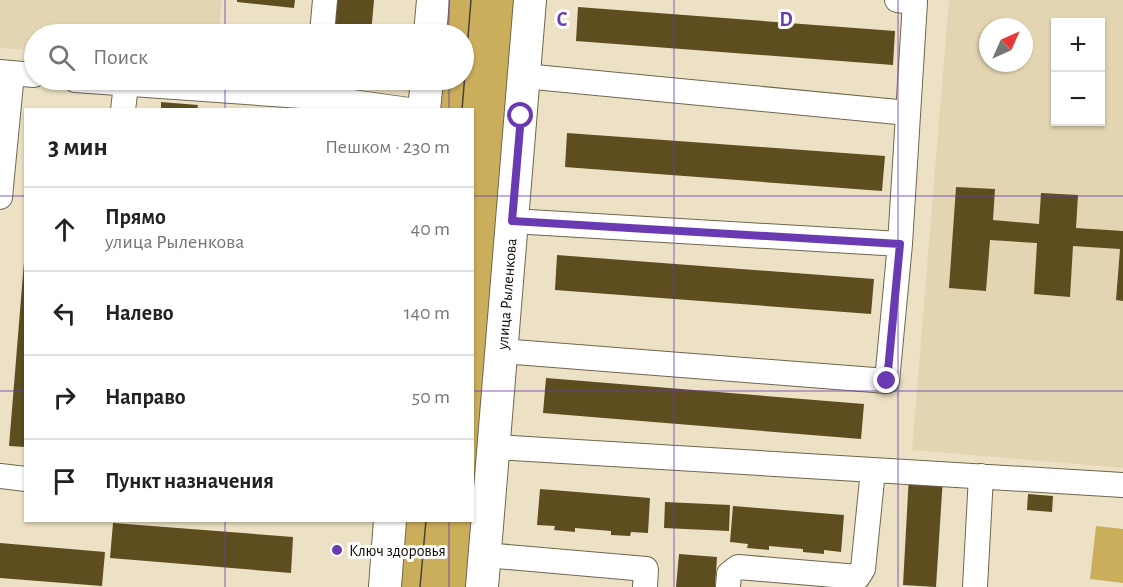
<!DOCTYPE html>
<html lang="ru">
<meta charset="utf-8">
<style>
:root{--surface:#fff;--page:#f6f6f6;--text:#222;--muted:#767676;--line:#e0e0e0}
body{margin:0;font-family:"Alegreya Sans",sans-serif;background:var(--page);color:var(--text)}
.controls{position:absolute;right:18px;top:18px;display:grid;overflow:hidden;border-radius:0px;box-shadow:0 2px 4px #0004}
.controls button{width:54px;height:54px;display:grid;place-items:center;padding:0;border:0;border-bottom:2px solid var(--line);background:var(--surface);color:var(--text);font:30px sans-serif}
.compass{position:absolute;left:979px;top:18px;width:54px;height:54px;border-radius:50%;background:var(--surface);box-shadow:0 2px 4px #0004;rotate:45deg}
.stop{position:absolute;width:18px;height:18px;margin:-14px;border:4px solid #693ab2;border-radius:50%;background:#fff}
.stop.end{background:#693ab2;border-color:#fff;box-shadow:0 2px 6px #0008}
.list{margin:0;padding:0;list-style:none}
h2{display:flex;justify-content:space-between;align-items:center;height:78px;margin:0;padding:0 24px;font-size:26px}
h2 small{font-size:20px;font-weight:400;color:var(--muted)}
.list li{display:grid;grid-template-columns:39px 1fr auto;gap:18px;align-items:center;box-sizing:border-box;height:84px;padding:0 24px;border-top:2px solid var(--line)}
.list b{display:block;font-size:22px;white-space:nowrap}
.list p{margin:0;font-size:20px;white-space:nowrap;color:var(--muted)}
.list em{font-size:20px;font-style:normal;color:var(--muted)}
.icon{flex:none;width:33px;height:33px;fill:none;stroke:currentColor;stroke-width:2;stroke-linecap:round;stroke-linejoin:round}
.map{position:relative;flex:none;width:1123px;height:587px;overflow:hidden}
.search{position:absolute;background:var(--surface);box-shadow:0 2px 4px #0004;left:24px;top:24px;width:450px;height:66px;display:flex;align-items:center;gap:15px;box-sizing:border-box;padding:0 21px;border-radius:33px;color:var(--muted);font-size:22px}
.panel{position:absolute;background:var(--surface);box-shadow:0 2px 4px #0004;left:24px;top:108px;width:450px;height:414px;border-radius:0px}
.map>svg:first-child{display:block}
.built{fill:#e3d5b1;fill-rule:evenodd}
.green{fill:#cbae5c}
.building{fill:#5d4d1f}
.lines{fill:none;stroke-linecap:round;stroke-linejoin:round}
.minor-casing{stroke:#70664d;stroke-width:26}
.major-casing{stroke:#70664d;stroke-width:34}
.minor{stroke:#fff;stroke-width:24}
.major{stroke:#fff;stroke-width:32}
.tram{stroke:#474235;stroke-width:1.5}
.route{stroke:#693ab2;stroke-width:8}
.grid{fill:none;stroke:#693ab2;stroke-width:1.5;stroke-opacity:0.55}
.poi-dot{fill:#693ab2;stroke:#fff;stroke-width:2}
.labels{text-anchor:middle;stroke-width:6;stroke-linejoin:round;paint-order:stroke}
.street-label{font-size:16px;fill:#0f0b03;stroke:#fff}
.poi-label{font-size:16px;fill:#0f0b03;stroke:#fff;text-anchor:start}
.grid-label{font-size:20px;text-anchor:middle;font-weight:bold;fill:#693ab2;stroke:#fff;stroke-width:6;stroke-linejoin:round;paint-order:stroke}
</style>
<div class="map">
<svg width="1123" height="587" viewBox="0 0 1123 587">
<rect width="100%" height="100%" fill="#ece1c5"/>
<path class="built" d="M0 0H222L218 34H34V51L0 48Z
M949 0H1123V468L912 450ZM1056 22H1100V122H1056ZM988 27H1024V63H988Z"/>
<path class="green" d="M447 0H517L469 587H397L403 521 472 520V110L438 109 440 80H464V34H444Z
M1096 526 1123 529V583L1090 579Z"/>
<path class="building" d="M237 0H295L294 8 237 2Z
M337 0H374L371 34H334Z
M578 7 895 31 893 65 576 41Z
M253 30 277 33V34H253Z
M330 80H368L367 88 330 85Z
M161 102 198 105 197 110H161Z
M567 133 885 156 882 191 565 167Z
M956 187 995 189 993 220 1039 224 1041 193 1078 195 1076 228 1123 231V301L1116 300 1120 249 1073 246 1070 297 1034 294 1037 243 990 240 986 291 949 288Z
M557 255 874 279 871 314 555 290Z
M24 262H26V447L9 446Z
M546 378 864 404 861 439 543 413Z
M909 475 943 477 936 587 903 585Z
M540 489 650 498 648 533 631 532 630 536 611 535V531L575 528V532L554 530 555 526 537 525Z
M1028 494 1053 496 1052 512 1027 510Z
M665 502 730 505 729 531 664 528Z
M733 506 844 515 841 552 824 550V554L803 552V549L769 546V550L747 548 748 544 730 542Z
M113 523 293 537 291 573 110 558Z
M0 543 105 552 102 586 0 578Z
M679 554 717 557 715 587H676Z"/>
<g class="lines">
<g class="minor-casing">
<path id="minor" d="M322 34 325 0
M0 72 34 75
M524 76 908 113
M75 80 316 97 409 110
M123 110 126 85
M0 197 12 73
M512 221 900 244
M502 351 887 381 900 244 915 2 897 0
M494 447 1123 485
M0 476 26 479
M485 555 646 569 645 587
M728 587 729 574 738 567 858 577 863 569 873 470
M975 587 981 476"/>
</g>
<g class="major-casing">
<g id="major">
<path d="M430 34 433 0"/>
<path d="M424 110 427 80"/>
<path d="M385 587 390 520"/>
<path id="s1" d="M482 587 530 0"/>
</g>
</g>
<use href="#minor" class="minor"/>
<use href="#major" class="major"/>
<path class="tram" d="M462 110 471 0
M420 587 426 520"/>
</g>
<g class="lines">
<path class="route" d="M521 116 512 221 900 244 887 381"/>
</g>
<path class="grid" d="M225 0V34M449 0V34M674 0V587M898 0V587M225 80V110M449 80V110M0 196H26M472 196H1123M0 391H26M472 391H1123M225 520V587M449 520V587"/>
<circle class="poi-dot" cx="337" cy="550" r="6"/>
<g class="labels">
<g class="street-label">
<text dy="6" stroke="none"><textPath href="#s1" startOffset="294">улица Рыленкова</textPath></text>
</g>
<g class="poi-label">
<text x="349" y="556">Ключ здоровья</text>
</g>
</g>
<g class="grid-label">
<text x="562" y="26">C</text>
<text x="786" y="26">D</text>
</g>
</svg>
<div class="controls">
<button>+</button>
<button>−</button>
</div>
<svg class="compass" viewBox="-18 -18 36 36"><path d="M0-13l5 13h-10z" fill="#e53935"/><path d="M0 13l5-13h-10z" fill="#767676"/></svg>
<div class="stop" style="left:521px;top:116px"></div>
<div class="stop end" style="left:887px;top:381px"></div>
<div class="search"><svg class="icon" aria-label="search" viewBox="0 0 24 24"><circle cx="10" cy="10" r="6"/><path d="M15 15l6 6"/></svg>Поиск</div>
<section class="panel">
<h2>3 мин<small>Пешком · 230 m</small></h2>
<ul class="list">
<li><svg class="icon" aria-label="ahead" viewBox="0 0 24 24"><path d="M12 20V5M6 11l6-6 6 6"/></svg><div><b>Прямо</b><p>улица Рыленкова</p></div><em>40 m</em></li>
<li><svg class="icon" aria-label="left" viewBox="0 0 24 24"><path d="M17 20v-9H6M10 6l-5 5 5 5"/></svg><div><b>Налево</b></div><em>140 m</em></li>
<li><svg class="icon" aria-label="right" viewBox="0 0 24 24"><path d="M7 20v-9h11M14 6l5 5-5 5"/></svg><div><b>Направо</b></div><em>50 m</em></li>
<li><svg class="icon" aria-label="arrive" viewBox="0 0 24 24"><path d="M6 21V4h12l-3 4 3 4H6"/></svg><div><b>Пункт назначения</b></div></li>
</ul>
</section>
</div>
